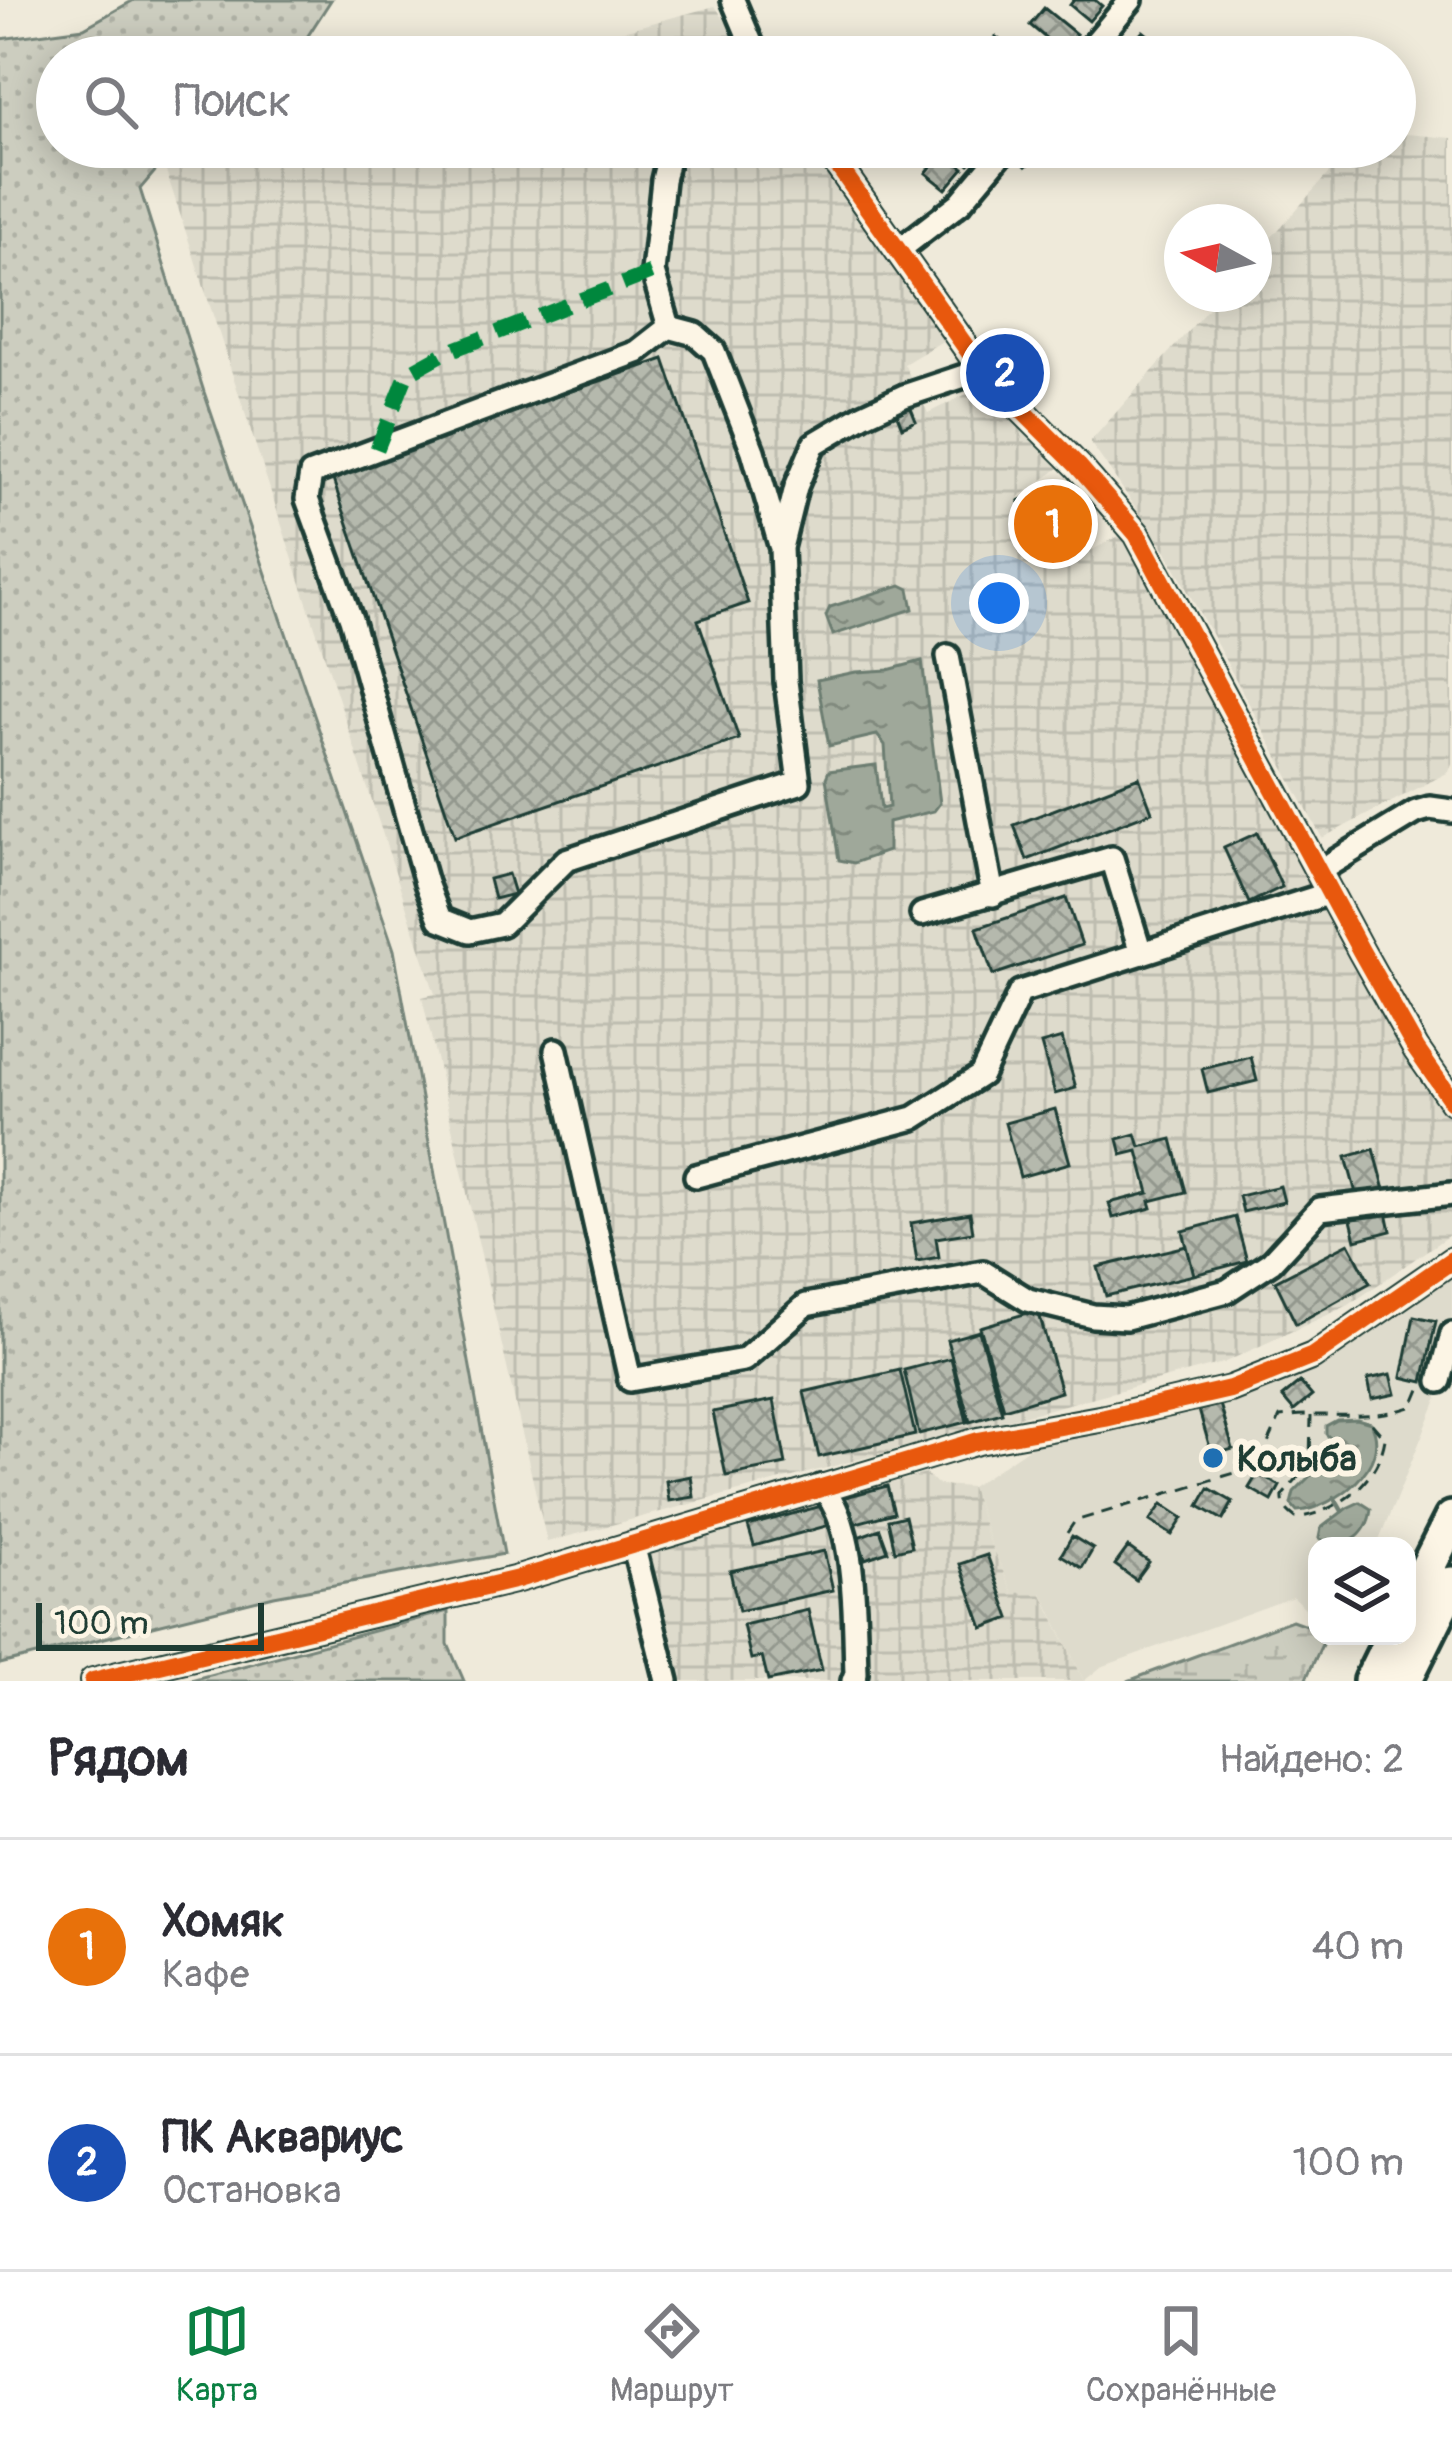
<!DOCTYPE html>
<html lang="ru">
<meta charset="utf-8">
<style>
:root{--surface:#fff;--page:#f2f2f3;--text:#2b2b33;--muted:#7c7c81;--line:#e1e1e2;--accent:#0b8043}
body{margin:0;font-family:Pangolin,sans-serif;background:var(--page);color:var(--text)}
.controls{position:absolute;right:36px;bottom:36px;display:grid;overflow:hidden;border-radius:24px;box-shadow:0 6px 30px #0003}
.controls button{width:108px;height:108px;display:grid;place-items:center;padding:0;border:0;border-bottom:3px solid var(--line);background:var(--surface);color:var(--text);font:60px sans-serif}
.compass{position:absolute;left:1164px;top:204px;width:108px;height:108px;border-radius:50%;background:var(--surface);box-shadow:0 6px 30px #0003;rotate:278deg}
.scale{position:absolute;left:36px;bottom:30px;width:228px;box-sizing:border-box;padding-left:12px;border:6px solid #1f3d34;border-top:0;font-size:33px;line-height:42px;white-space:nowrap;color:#1f3d34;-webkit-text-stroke:9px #fcf5e5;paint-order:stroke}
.you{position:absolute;left:999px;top:603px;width:42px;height:42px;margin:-30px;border:9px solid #fff;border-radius:50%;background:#1a73e8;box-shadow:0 0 0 18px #1a73e833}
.badge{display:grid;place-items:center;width:78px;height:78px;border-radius:50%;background:var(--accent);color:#fff;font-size:39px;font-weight:700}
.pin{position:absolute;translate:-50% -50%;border:6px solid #fff;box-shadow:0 3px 12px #0006}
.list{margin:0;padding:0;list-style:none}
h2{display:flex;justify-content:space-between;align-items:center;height:156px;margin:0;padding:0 48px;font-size:51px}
h2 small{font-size:39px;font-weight:400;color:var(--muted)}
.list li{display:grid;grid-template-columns:78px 1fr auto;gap:36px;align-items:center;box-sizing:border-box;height:216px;padding:0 48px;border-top:3px solid var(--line)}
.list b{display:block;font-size:45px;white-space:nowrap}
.list p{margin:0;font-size:39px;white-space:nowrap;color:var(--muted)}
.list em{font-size:39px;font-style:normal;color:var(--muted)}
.icon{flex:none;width:66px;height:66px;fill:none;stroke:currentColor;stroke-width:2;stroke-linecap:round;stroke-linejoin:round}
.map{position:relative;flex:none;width:1452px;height:1681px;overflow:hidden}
.search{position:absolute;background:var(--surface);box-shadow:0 6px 30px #0003;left:36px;right:36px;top:36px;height:132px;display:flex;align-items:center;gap:30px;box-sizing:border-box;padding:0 42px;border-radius:66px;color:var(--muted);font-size:45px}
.sheet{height:588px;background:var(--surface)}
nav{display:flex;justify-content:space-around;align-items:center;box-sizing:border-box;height:168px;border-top:3px solid var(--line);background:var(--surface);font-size:33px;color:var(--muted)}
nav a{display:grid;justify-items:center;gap:6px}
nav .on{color:var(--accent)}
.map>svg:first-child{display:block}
.built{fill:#dedbcc}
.industrial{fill:url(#industrial-grid)}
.grass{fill:url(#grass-dots);stroke:#76857a;stroke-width:3}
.wetland{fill:url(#wetland-marsh);stroke:#76857a;stroke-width:3}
.water{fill:url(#water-ripples);stroke:#6c7d71;stroke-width:3}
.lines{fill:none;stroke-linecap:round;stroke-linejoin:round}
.stream{stroke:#6c7d71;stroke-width:4.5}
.building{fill:url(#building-cross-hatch);stroke:#1f3d34;stroke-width:3}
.minor-casing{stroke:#1f3d34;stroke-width:30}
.highway-casing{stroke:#1f3d34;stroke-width:42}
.path{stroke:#1f3d34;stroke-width:3;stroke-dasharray:12 9;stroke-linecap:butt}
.minor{stroke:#fcf5e5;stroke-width:21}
.highway{stroke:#fcf5e5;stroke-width:33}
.quiet{stroke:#00873e;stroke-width:15;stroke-dasharray:30 15;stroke-linecap:butt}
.cycleway-casing{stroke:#fcf5e5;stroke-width:26}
.cycleway{stroke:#e8590c;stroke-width:18}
.poi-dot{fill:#1f6fb2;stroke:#fcf5e5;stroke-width:4.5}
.labels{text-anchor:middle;stroke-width:12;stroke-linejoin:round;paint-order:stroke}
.poi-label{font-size:36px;font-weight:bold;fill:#1f3d34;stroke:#fcf5e5;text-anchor:start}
</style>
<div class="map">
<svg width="1452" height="1681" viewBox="0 0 1452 1681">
<defs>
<pattern id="industrial-grid" width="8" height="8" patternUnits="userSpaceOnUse" patternTransform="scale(3)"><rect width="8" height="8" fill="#dedbcc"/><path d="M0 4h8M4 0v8" fill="none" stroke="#bebdb0"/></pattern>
<pattern id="grass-dots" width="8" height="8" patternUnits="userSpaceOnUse" patternTransform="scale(3)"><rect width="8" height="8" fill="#cccdbf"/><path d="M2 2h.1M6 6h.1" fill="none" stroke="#afb1a5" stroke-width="1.8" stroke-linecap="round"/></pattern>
<pattern id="wetland-marsh" width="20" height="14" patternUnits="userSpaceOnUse" patternTransform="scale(3)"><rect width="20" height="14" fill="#cccdbf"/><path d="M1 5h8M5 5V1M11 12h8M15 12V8" fill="none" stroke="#afb1a5"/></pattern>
<pattern id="water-ripples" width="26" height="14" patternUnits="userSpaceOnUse" patternTransform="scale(3)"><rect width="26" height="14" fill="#9fa89a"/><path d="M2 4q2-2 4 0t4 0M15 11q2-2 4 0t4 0" fill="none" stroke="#818a7e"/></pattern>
<pattern id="building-cross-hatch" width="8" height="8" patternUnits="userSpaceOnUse" patternTransform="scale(3)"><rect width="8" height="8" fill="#b5b9ad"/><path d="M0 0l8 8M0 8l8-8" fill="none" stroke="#93988e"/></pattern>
</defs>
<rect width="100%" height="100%" fill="#efeada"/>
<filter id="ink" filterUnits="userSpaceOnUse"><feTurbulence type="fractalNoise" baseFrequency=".00833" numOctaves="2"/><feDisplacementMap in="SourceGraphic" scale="24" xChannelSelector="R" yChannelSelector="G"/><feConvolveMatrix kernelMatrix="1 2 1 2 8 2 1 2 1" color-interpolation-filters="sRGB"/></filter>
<g filter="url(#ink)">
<path class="built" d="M1452 1255V1363L1378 1543 1375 1546H1317V1619L1293 1597 1101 1667 1084 1681 1042 1593H1013L989 1541 971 1487 1055 1430 1230 1389 1307 1351Z"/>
<path class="industrial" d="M715 6 750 57H526Z
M1395 133 1452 138V763L1449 772 1322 838 1166 551 1090 442 1221 294H1254V257L1352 147H1395Z
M214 147H812L946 339 904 364 928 413 985 385 1059 468 1018 498 1055 569 1127 532 1217 696 1327 911 1452 1118V1233L1349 1305 1223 1363 547 1542 422 997 435 994 163 162Z
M925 1474 939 1485 971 1487 989 1541 1013 1593 1041 1592 1084 1681H671L643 1550Z"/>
<path class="grass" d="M134 0H331L302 45 380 49 383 57H57V147H214L163 162 140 189 204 392 394 950 504 1554 274 1596 0 1664V39L84 28Z
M448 1611V1644L464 1681H187Z"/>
<path class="wetland" d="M1292 1620 1317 1629V1636H1326L1305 1681H1128Z"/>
<path class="water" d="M901 585 909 589 913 609 833 635 826 616 830 607Z
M922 661 940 803 934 811 888 822V851L854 863 839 860 826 778 829 771 876 765 881 809 889 807 885 745 877 735 829 746 817 680 856 672 888 670Z
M1357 1419 1371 1423C1393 1465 1334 1509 1297 1511L1291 1504 1294 1492 1334 1452 1335 1443 1326 1434V1426L1337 1420Z
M1360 1502 1371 1509C1368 1537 1343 1554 1319 1538L1321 1528 1347 1508Z"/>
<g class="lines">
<path class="stream" d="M1334 1497 1342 1511"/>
</g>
<path class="building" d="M1074 0H1095L1102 6 1089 21 1070 5Z
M1044 8 1076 34 1061 51 1030 25Z
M1143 31 1159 44 1149 57H1133L1126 51Z
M996 37 1021 57H980Z
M962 147H976L981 152 969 164 957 153Z
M1026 147H1035L1040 153 1026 166 1017 156Z
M943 151 964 168 946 189 926 173Z
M664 359 748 603 698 620 739 739 455 837 331 474Z
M910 406 916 421 902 427 896 412Z
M1038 492 1069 552 1051 562 1019 501Z
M1139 777 1152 812 1027 860 1014 825Z
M1257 833 1282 887 1249 903 1224 848Z
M508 874 514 894 494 899 489 879Z
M1066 898 1082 945 993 975 977 928Z
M1062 1038 1076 1088 1055 1094 1041 1044Z
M1251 1057 1257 1081 1208 1093 1202 1069Z
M1055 1109 1070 1163 1020 1177 1005 1123Z
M1136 1134 1140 1147 1172 1139 1186 1192 1150 1201 1152 1208 1113 1218 1109 1203 1149 1193 1138 1151 1122 1155 1118 1139Z
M1374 1149 1385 1190 1357 1197 1346 1157Z
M1280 1186 1284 1202 1243 1212 1239 1196Z
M1386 1207 1391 1231 1356 1240 1350 1216Z
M970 1213 973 1232 936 1238 939 1257 917 1261 911 1223Z
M1235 1217 1247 1261 1194 1275 1183 1231Z
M1349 1243 1370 1283 1296 1324 1275 1281Z
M1187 1246 1194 1275 1106 1296 1098 1267Z
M1038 1310 1061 1392 1004 1409 980 1327Z
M1414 1316 1436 1321 1423 1382 1402 1377Z
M979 1331 1002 1413 970 1422 947 1340Z
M951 1358 967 1422 919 1434 904 1370Z
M900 1370 915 1435 819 1457 804 1392Z
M1391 1374 1396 1394 1372 1399 1368 1379Z
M1300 1382 1312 1396 1294 1411 1282 1397Z
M774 1400 786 1464 726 1476 713 1412Z
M1220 1404 1233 1449 1212 1455 1199 1410Z
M1258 1473 1280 1486 1272 1501 1249 1488Z
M691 1476 694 1497 669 1501 666 1481Z
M887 1486 894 1513 849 1525 842 1498Z
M1209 1488 1233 1502 1223 1520 1199 1506Z
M1162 1504 1183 1518 1172 1535 1150 1521Z
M825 1505 830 1525 754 1546 748 1526Z
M905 1516 912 1547 895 1551 888 1520Z
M880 1529 888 1551 865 1559 858 1537Z
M1072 1536 1093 1549 1082 1568 1061 1555Z
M1128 1547 1149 1562 1136 1580 1115 1565Z
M824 1551 833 1590 739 1611 730 1571Z
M987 1555 1010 1618 983 1628 960 1564Z
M808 1610 822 1670 768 1681 762 1657 751 1659 743 1625Z"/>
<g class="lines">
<g class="minor-casing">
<path id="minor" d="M733 0 752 45 761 57
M1083 57 1131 0
M671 147 663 180 653 272 669 327 637 352 311 474 307 499 351 619 426 883 440 919 470 931 502 924 566 860 799 783 786 681 781 548 796 487 814 444 863 415 904 396 982 370
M825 147 982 370 1078 466 1137 534 1361 951 1416 1049 1452 1101
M899 250 960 203 1007 147
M669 327 695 334 714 351 753 451 780 545
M948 656 993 895
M1319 871 1416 812 1430 808 1452 811
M922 914 1112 858 1141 953
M556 1050 630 1380 744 1360 806 1305 983 1272 1028 1300 1093 1316 1126 1318 1227 1291 1271 1262 1320 1209 1452 1194
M696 1176 914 1118 981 1075 1020 992 1330 893
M1440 1381 1452 1334
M821 1487C858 1523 854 1623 856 1673L853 1681
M633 1544 667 1681
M93 1681 518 1579 978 1441 1105 1418 1230 1389 1313 1356 1452 1260"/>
</g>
<g class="highway-casing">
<path id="highway" d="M1407 1608 1452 1519
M1371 1681 1393 1636
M1404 1681 1452 1584"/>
</g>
<path class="path" d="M1311 1416 1310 1463 1283 1495C1282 1507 1288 1512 1296 1518 1338 1512 1378 1482 1385 1439L1367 1418
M1067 1533 1075 1521 1258 1466 1280 1417C1325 1411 1370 1422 1413 1406L1421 1387"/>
<use href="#minor" class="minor"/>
<use href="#highway" class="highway"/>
<path class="quiet" d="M377 449 407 374 445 353 653 272"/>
<g class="cycleway-casing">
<path id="cycleway" d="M825 147 982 370 1078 466 1137 534 1361 951 1416 1049 1452 1101
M93 1681 518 1579 978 1441 1105 1418 1230 1389 1313 1356 1452 1260"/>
</g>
<use href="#cycleway" class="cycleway"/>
</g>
</g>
<circle class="poi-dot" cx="1213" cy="1458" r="12"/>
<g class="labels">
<g class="poi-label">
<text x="1237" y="1471">Колыба</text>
</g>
</g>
</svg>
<div class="controls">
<button><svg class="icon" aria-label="layers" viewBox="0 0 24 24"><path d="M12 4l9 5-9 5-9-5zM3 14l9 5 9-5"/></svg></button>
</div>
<svg class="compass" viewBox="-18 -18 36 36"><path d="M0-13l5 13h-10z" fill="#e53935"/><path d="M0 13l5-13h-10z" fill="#7c7c81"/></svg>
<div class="scale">100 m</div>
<div class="you"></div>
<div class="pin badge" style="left:1053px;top:524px;background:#e8710a">1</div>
<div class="pin badge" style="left:1005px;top:373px;background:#1a4fb4">2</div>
<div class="search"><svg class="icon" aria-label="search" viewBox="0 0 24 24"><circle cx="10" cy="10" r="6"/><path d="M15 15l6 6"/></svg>Поиск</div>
</div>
<section class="sheet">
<h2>Рядом<small>Найдено: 2</small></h2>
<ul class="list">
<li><span class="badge" style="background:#e8710a">1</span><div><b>Хомяк</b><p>Кафе</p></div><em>40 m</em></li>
<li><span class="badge" style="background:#1a4fb4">2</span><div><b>ПК Аквариус</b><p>Остановка</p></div><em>100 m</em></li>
</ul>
</section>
<nav>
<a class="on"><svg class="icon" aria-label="map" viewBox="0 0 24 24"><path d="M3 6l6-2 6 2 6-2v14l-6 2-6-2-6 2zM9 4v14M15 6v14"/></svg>Карта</a>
<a><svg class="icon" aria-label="directions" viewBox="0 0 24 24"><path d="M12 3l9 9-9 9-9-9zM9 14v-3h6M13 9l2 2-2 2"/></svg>Маршрут</a>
<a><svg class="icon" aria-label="saved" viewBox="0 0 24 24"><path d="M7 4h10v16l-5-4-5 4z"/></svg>Сохранённые</a>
</nav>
